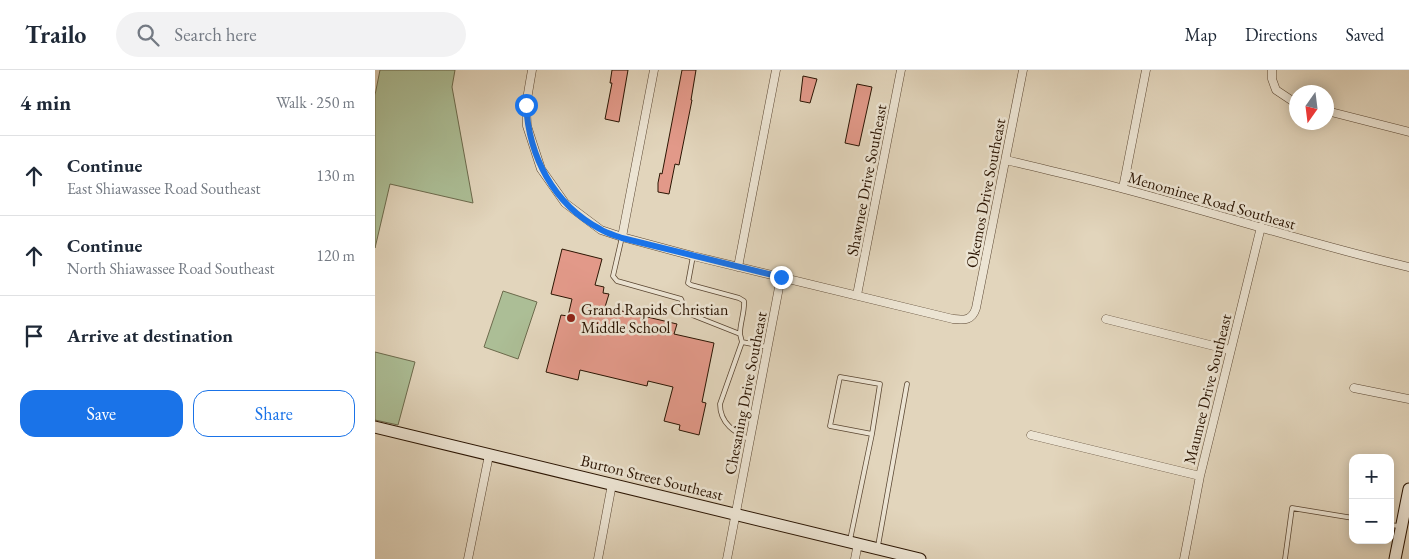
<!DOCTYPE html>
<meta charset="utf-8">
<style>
:root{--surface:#fff;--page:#f2f2f3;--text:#1f2937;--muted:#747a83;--line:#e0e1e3;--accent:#1a73e8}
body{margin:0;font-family:"EB Garamond",serif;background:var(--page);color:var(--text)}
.controls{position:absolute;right:15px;bottom:15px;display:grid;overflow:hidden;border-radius:10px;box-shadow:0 2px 12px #0003}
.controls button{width:45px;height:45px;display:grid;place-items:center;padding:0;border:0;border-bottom:1px solid var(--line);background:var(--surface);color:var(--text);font:25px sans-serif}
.compass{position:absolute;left:914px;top:15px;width:45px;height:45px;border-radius:50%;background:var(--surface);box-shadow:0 2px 12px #0003;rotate:194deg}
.stop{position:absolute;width:15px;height:15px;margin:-11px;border:4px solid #1a73e8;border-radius:50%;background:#fff}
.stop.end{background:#1a73e8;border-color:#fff;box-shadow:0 1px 5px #0008}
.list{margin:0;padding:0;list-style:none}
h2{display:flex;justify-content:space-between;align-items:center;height:65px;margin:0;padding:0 20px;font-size:21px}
h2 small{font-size:16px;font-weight:400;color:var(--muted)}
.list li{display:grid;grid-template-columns:32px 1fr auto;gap:15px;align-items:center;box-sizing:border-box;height:80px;padding:0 20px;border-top:1px solid var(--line)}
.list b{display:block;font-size:19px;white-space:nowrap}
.list p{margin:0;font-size:16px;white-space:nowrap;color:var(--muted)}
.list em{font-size:16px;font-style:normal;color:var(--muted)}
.actions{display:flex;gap:10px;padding:15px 20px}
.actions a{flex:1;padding:11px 0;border:1px solid var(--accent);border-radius:15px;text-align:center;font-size:18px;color:var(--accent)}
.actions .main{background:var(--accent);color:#fff}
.icon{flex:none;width:28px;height:28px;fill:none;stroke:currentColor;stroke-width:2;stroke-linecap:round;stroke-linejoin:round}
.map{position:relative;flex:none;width:1034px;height:489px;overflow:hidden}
header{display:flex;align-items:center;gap:30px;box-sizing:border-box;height:70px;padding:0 25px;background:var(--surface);border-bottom:1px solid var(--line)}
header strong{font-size:24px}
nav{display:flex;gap:28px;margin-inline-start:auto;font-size:18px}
.search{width:350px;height:45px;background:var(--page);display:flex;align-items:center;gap:12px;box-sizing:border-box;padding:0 18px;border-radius:28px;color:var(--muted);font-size:19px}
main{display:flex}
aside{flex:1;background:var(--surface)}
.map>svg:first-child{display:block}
.green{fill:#acbe96;stroke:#6c6a4c}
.building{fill:#e29989;stroke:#2b1503}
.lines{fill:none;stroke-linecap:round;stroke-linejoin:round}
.lane-casing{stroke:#594531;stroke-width:5.5}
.street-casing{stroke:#594531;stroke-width:9}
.secondary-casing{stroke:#2b1503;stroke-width:13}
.lane{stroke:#ece4d3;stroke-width:4}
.street{stroke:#ece4d3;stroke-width:8}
.secondary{stroke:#ece4d3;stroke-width:11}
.route{stroke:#1a73e8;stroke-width:6}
.poi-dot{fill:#8f2418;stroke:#ece4d3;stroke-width:2}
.labels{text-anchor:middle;stroke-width:5;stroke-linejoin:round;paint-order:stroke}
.street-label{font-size:16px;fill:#2b1503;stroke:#ece4d3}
.poi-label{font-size:16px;fill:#2b1503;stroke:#ece4d3;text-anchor:start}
</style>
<header>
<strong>Trailo</strong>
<div class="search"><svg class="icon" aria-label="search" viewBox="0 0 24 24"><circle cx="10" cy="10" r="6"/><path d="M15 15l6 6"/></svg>Search here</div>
<nav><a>Map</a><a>Directions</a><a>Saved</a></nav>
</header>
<main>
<aside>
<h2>4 min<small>Walk · 250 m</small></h2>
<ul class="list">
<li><svg class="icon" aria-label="ahead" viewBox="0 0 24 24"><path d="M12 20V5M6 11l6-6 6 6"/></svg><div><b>Continue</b><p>East Shiawassee Road Southeast</p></div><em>130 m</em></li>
<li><svg class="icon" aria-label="ahead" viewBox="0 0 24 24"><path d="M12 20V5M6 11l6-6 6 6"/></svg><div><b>Continue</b><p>North Shiawassee Road Southeast</p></div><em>120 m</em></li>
<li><svg class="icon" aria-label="arrive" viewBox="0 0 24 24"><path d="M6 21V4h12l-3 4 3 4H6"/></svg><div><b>Arrive at destination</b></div></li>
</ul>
<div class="actions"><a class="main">Save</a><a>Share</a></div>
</aside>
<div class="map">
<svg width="1034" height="489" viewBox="0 0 1034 489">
<rect width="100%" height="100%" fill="#e2d5bc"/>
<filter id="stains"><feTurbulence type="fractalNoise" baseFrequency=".004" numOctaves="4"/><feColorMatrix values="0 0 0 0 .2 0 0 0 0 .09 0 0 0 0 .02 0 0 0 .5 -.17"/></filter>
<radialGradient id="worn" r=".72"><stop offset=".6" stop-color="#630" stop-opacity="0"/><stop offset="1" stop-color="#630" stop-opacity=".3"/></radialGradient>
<path class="green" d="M5 0H80L77 17 98 133 15 114 0 178V25Z
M128 221 162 232 143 289 109 277Z
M0 282 40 292 23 355 0 350Z"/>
<path class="building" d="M237 0H253L244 52 230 49 237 13H235Z
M307 0H321L316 30H317L304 95 300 94 294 124 283 122V113L285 103 287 104Z
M428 6 442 9 435 33 425 31Z
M482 14 497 17 484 76 470 73Z
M187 179 227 189 220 215 229 217 228 223 234 224 230 237 302 254 299 264 339 273 327 332 331 333 324 365 304 360 305 355 289 351 298 317 273 311 272 316 205 300 203 310 171 302 186 245 193 246 197 229 176 224Z"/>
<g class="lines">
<g class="lane-casing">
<path id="lane" d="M247 167 238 206 242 211 306 229 312 243 365 264 367 272 345 334C345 354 360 362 375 370
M318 186 313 213 316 215 364 228 369 231C370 241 365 253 365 264
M367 272 392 277
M1015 455 1024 456
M475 470 497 364 455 356 465 307 505 314 497 364
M503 476 532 314
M910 489 917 438 978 448"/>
</g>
<g class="street-casing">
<path id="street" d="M157 0 151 35 152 56 166 99 190 133 226 160 247 167 318 186 578 249C589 250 597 251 601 238L648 0
M897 0V9L901 20 922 34
M952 41 1034 62
M631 90C671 100 710 108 749 119 844 144 938 175 1034 197
M748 118 771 0
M247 167 279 0
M363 197 401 0
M482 225 526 0
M731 249 855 280
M979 318 1034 329
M656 365 825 406
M93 489 114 385
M223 489 237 414
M352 489 406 207
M480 489 483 473
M809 489 825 406 886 157"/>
</g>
<g class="secondary-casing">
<path id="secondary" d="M0 357 545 489
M1020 489 1034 419"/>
</g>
<use href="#lane" class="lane"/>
<use href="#street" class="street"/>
<use href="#secondary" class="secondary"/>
</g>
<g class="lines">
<path class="route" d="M151 35C154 86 178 134 225 159 231 163 239 165 247 168L406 207"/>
</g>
<circle class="poi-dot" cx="196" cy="248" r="5"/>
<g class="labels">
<g class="street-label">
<text transform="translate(491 110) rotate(-79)" y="6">Shawnee Drive Southeast</text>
<text transform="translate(610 123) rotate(-79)" y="6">Okemos Drive Southeast</text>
<text transform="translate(837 130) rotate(16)" y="6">Menominee Road Southeast</text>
<text transform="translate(832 319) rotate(-76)" y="6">Maumee Drive Southeast</text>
<text transform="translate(370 323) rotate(-79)" y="6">Chesaning Drive Southeast</text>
<text transform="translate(277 407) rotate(14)" y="6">Burton Street Southeast</text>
</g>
<g class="poi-label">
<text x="206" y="245">Grand Rapids Christian<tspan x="206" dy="18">Middle School</tspan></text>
</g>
</g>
<rect width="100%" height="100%" filter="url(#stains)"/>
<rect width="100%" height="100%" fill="url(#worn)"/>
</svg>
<div class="controls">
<button>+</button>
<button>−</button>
</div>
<svg class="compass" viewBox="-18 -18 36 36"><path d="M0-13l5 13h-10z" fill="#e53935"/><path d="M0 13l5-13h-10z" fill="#747a83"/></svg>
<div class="stop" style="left:151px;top:35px"></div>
<div class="stop end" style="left:406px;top:207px"></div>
</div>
</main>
